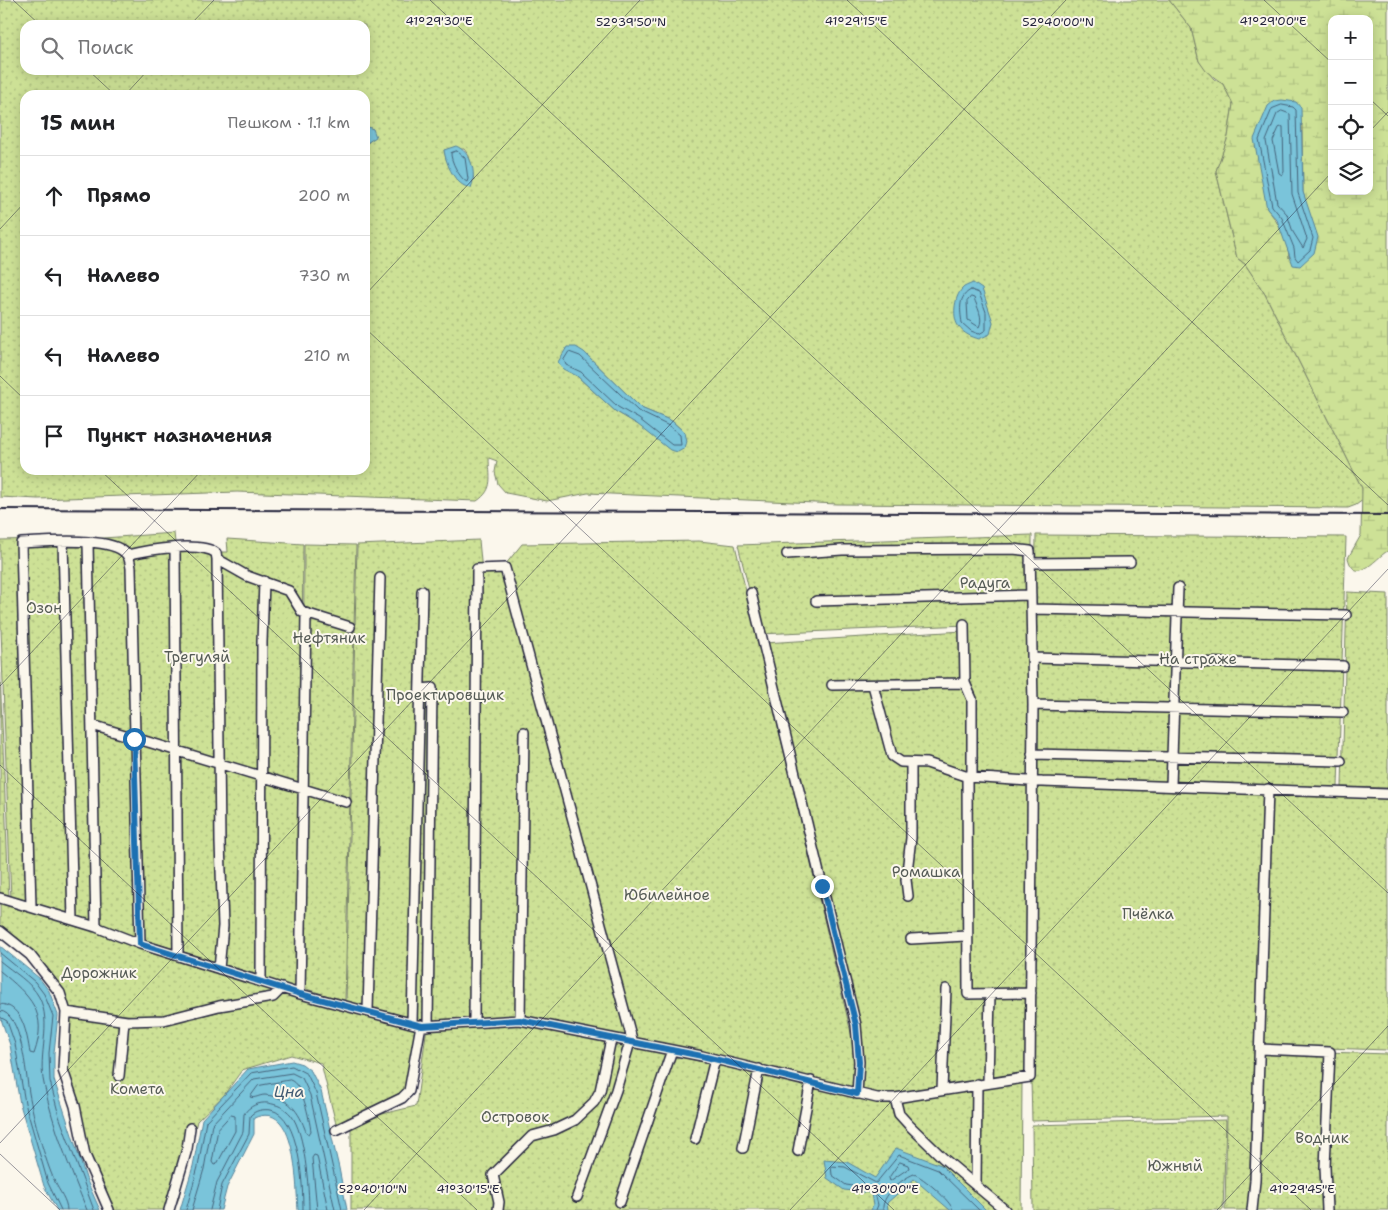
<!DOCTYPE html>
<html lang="ru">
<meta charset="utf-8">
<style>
:root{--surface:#fff;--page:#f2f2f2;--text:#202124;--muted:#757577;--line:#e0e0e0}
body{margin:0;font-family:"Shantell Sans",sans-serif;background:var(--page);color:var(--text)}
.controls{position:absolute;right:15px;top:15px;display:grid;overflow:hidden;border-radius:10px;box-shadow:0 2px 12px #0003}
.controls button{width:45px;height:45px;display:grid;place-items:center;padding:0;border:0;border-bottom:1px solid var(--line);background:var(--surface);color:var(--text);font:25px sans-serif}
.stop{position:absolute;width:15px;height:15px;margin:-11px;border:4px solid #1f6fb2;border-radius:50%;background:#fff}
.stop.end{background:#1f6fb2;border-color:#fff;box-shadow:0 1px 5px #0008}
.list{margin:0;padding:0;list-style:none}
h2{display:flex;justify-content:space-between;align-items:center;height:65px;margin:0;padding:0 20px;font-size:21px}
h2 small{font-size:16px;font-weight:400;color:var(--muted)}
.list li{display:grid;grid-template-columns:32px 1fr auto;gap:15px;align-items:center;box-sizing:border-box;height:80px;padding:0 20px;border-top:1px solid var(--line)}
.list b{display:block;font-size:19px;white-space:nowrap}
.list em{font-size:16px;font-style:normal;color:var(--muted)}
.icon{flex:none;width:28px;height:28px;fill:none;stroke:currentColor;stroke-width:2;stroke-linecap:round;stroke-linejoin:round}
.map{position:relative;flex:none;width:1388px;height:1210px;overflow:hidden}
.search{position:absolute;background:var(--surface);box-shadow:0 2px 12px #0003;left:20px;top:20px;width:350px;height:55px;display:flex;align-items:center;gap:12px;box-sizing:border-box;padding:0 18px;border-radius:15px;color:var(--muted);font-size:19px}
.panel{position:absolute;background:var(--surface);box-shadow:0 2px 12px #0003;left:20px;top:90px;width:350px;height:385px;border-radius:15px}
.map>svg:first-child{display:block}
.grass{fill:url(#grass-dots);stroke:#788268;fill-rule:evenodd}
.wetland{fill:url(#wetland-marsh);stroke:#788268;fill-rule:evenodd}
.water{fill:#7ac4da;stroke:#57839a}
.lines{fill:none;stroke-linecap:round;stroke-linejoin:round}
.shore{stroke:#45637b;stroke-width:1}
.minor-casing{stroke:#22223b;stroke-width:12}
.minor{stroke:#fbf7ec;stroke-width:9}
.rail{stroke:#22223b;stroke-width:2}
.route{stroke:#1f6fb2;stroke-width:6}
.ticks{fill:none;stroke:#22223b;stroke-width:1;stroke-opacity:0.45}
.labels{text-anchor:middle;stroke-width:4;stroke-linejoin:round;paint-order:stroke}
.park-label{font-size:15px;fill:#555b56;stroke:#fbf7ec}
.water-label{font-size:16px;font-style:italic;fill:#415b73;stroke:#fbf7ec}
.ticks-label{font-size:12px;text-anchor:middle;fill:#22223b;stroke:#fbf7ec;stroke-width:4;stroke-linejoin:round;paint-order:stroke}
</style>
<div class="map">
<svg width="1388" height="1210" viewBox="0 0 1388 1210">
<defs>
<pattern id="grass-dots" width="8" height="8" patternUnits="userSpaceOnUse" patternTransform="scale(1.25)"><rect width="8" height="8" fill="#cde196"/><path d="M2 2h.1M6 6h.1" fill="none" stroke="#b0c182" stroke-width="1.8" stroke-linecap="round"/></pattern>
<pattern id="wetland-marsh" width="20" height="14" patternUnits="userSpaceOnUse" patternTransform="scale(1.25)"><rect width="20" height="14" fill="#cde196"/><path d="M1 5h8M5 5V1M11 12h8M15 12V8" fill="none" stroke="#b0c182"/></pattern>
</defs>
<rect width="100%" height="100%" fill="#fbf7ec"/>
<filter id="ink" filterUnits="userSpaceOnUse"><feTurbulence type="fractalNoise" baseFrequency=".02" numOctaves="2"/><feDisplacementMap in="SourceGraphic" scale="10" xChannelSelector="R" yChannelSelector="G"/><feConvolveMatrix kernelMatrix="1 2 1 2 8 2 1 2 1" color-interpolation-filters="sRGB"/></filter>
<g filter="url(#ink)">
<path class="grass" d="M0 0H1169L1191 28 1199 61 1214 79 1223 84 1233 104 1228 137 1216 171 1237 258 1245 264 1265 294 1362 488 1363 500 1356 505 1348 508 838 504 588 493 547 501 506 493 498 484 495 472 497 461 489 458C489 476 495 489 477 501L237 492 38 499 0 497ZM25 25H365V70H25ZM25 95H365V126L373 129 369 142 365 144V470H25ZM464 149 469 156 474 180 457 181 446 159 444 150ZM584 352 641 408 672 421 685 433 637 424 615 411 577 376Z
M174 533 176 552H228L227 539 303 544 299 989 98 925 89 539Z
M1032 535 1030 1074 891 1095 858 1090 857 1037 764 643 963 631 976 774 966 625 760 634 738 545Z
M1036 535 1346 537 1338 787 1033 778Z
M87 538 94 925 11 899 0 603V540Z
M479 540 482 572 501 570 522 544 699 541 735 545 852 1037 855 1068 853 1090 518 1017 434 1023 346 1002 357 545Z
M304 544 356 545 345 1001 303 988Z
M1347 592 1388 594V788L1342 787Z
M0 673 9 898 0 897Z
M1038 785 1266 790 1248 1210H1225L1227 1116 1032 1121 1031 1080Z
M1269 789 1388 795V1050L1262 1046Z
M0 902 33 910 273 988V996L162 1018 68 1010C46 973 36 951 0 926Z
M286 992 420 1027 406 1095 353 1121 416 1106 427 1027 525 1024 615 1042 883 1103 1022 1081 1021 1210H351V1122L337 1128 321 1063 291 1055 242 1070 224 1095 197 1121 178 1200 173 1210H108L67 1089 69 1017 164 1024 275 999Z
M1261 1050 1388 1054V1210H1251Z
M1226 1120 1223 1210H1033L1032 1125Z"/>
<path class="wetland" d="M1169 0H1388V551C1379 554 1356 588 1348 558L1361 535 1362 488 1265 294 1245 264 1237 258 1216 171 1228 137 1233 104 1223 84 1206 71 1199 61 1191 28ZM1332 19H1369V191H1332ZM1302 124 1303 192 1307 208 1289 258C1289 243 1277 219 1267 209Z"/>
<path class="water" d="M1282 100 1296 102 1301 108 1303 192 1318 237 1314 253 1300 266 1293 265 1277 220 1267 209 1254 139 1268 106 1274 101Z
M365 126 373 129 376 137 365 144Z
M456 146C471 152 477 172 471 188 455 186 446 164 444 150Z
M973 283 982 289 993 322 990 334 979 339C972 337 964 334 959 327 952 319 954 297 962 289 964 286 969 285 973 283Z
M567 347H576L584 352 641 408 672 421 685 433 687 441 685 448 678 452 670 450 637 424 615 411 577 376 563 369 558 362Z
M0 946 39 978 49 991 58 1015 54 1053V1080L87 1181 100 1210H57L44 1186 20 1104 10 1045 0 1016Z
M292 1061 302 1064 311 1071 321 1091 339 1168 347 1210H298C296 1184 297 1099 254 1118V1134L227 1187 221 1210H180L193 1166 202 1119 248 1069Z
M896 1148 941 1165 986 1210H950L914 1179 887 1203 888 1210H871L873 1206 871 1193 844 1190 827 1178 824 1160 847 1162 875 1178Z"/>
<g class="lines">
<path class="shore" d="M1282 105 1293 107 1296 110 1298 193 1313 238 1310 250 1298 261 1295 257 1294 248 1282 218 1272 206 1259 140 1272 109Z
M1282 111 1290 114 1292 194 1307 239 1303 248 1293 232 1287 214 1277 203 1266 141 1277 114Z
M1283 127 1284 172 1282 175 1279 173 1273 141 1279 128Z
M457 151 465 158 468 179 467 182C460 179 450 160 451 153Z
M971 290 979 293 986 312V330L979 334 971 331 962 323C960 310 958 296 971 290Z
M971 297 974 298C977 307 984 318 979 327L968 320 967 302Z
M569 352 580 356 638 411 669 426 680 435 681 445H672L639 419 618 407 581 372 566 365 564 360Z
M0 953 35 982 44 994 53 1016 49 1053 50 1081 59 1116 94 1210
M0 961C13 972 31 982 39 997 53 1024 37 1054 44 1084 53 1127 70 1169 87 1210
M0 971C30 996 49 1012 34 1054L30 1053C27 1035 23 1005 0 1004
M0 1011C22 1012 26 1075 29 1093 33 1116 45 1161 55 1182 59 1191 67 1200 67 1210
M0 1017 7 1021 15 1044 25 1103 48 1183 61 1210
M290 1080C303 1084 309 1118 311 1131L309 1134 306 1132C299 1111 289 1097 265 1095 259 1095 255 1099 250 1097L258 1086Z
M231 1115 235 1116V1131L217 1164 214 1165 212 1162 218 1129Z
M900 1162 908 1165 909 1168 890 1181 889 1178Z
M186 1210 198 1167 206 1121 251 1073 292 1066 307 1074 316 1093 342 1210
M192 1210 204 1169 212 1124 254 1079 292 1073 302 1078 310 1095 335 1210
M210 1210 217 1182 243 1132 244 1114C249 1106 259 1102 268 1103 278 1105 284 1107 291 1115 305 1132 309 1188 309 1210
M217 1210 222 1185 249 1134 250 1116C255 1110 263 1109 271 1110 300 1116 303 1185 303 1210
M317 1210 312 1158 314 1155 317 1156 328 1210
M876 1210 878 1205 874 1189 846 1185 832 1175 831 1166 845 1167 876 1183 899 1155 938 1170 979 1210
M883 1210C881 1196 901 1179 914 1174 923 1177 951 1201 953 1210"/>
<g class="minor-casing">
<path id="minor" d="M63 542 73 920
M88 543 96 927
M175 548 178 956
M127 555C147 550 200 541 216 553L217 559
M1030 563 1130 562
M751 593 856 1025 859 1062 857 1094
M816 601 1031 595
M1031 609 1346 615
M1032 658 1343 666
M965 683 972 699V777
M832 685 965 683 964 624
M873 685 892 756 901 762 927 763 968 777 1042 782 1388 794
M420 689 432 688 428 1026
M1033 705 1343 712
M92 725 346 802
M1032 754 1341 761
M967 776 968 994 1031 993
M1171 785 1178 588
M908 896 906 880 911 838V763
M0 898 96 927 140 944 300 994 422 1026 520 1020 702 1056 877 1098H895L1030 1077 1033 705 1030 551 1013 549 842 550 787 554
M31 906 21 543C44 542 105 537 123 551 129 555 130 561 131 568L140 944
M0 931 30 955 60 993 66 1012 63 1070 75 1106 85 1155 109 1210
M911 939 966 936
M219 969 223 926 220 843 217 559 247 576 289 591 302 612 350 627
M261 982 262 642 264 581
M300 994 306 614
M368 1011 380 578
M66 1012 127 1021 164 1020 219 1006 273 997 282 988
M520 1020 524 732
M474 1022 477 569 505 568 633 1043
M412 1023 422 591
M1260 1049 1330 1052 1325 1167 1327 1210
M119 1076 124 1021
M988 1083 990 994
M942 1090 946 989
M895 1098 899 1114 909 1125 943 1158 1005 1210
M336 1130 402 1098 409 1091 421 1025
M695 1139 715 1059
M743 1148 759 1069
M798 1151 811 1081
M976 1186 977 1084
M577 1197 616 1090 630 1042
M620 1202 672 1050
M169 1210 187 1149 190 1128
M498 1210 499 1202 493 1175 532 1136 554 1130 575 1120 594 1102 600 1091 611 1039
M1252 1210 1255 1181 1268 789"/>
</g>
<use href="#minor" class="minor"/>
<path class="rail" d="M0 509 1388 515"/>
</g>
</g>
<g class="lines" filter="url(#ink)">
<path class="route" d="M134 739 140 944 300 994 422 1026 520 1020 702 1056 857 1094 859 1062 856 1025 822 886"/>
</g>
<path class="ticks" d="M13 0 40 25M430 0 1388 893M847 0 1388 505M1264 0 1332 63M190 25 214 0M88 70 115 95M125 95 148 70M1369 98 1388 116M1369 132 1388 112M0 229 25 202M365 295 640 0M365 328 1311 1210M0 376 25 400M100 470 894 1210M0 686 202 470M0 765 477 1210M0 1143 1066 0M0 1154 60 1210M364 1210 1332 172M790 1210 1388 569M1217 1210 1388 1026"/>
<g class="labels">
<g class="park-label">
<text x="985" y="588">Радуга</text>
<text x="44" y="613">Озон</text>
<text x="329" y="643">Нефтяник</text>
<text x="197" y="662">Трегуляй</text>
<text x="1198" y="664">На страже</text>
<text x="445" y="700">Проектировщик</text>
<text x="926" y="877">Ромашка</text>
<text x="667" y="900">Юбилейное</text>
<text x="1148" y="919">Пчёлка</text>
<text x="99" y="978">Дорожник</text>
<text x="137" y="1094">Комета</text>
<text x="515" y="1122">Островок</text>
<text x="1322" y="1143">Водник</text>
<text x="1175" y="1171">Южный</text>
</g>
<g class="water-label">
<text x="289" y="1097">Цна</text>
</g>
</g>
<g class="ticks-label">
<text x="439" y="25">41°29'30"E</text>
<text x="1273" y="25">41°29'00"E</text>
<text x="856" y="25">41°29'15"E</text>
<text x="631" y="26">52°39'50"N</text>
<text x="1058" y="26">52°40'00"N</text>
<text x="373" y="1193">52°40'10"N</text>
<text x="468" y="1193">41°30'15"E</text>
<text x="885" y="1193">41°30'00"E</text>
<text x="1302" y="1193">41°29'45"E</text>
</g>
</svg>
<div class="controls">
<button>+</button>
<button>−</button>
<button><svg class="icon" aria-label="locate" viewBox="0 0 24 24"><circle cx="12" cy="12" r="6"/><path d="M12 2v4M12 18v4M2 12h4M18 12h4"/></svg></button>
<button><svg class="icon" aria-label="layers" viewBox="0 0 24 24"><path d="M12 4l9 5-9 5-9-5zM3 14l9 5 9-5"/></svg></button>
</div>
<div class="stop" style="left:134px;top:739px"></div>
<div class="stop end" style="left:822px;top:886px"></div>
<div class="search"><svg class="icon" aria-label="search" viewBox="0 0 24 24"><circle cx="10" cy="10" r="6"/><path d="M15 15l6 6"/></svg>Поиск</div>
<section class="panel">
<h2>15 мин<small>Пешком · 1.1 km</small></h2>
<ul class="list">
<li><svg class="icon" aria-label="ahead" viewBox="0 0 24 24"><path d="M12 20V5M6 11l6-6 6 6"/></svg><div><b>Прямо</b></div><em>200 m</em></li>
<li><svg class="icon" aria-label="left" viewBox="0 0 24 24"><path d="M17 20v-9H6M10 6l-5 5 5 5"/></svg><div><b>Налево</b></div><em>730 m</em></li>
<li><svg class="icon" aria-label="left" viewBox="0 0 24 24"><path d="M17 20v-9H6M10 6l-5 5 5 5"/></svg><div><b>Налево</b></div><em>210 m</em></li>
<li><svg class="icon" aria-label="arrive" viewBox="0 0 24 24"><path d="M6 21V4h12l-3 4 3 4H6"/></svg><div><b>Пункт назначения</b></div></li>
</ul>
</section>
</div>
